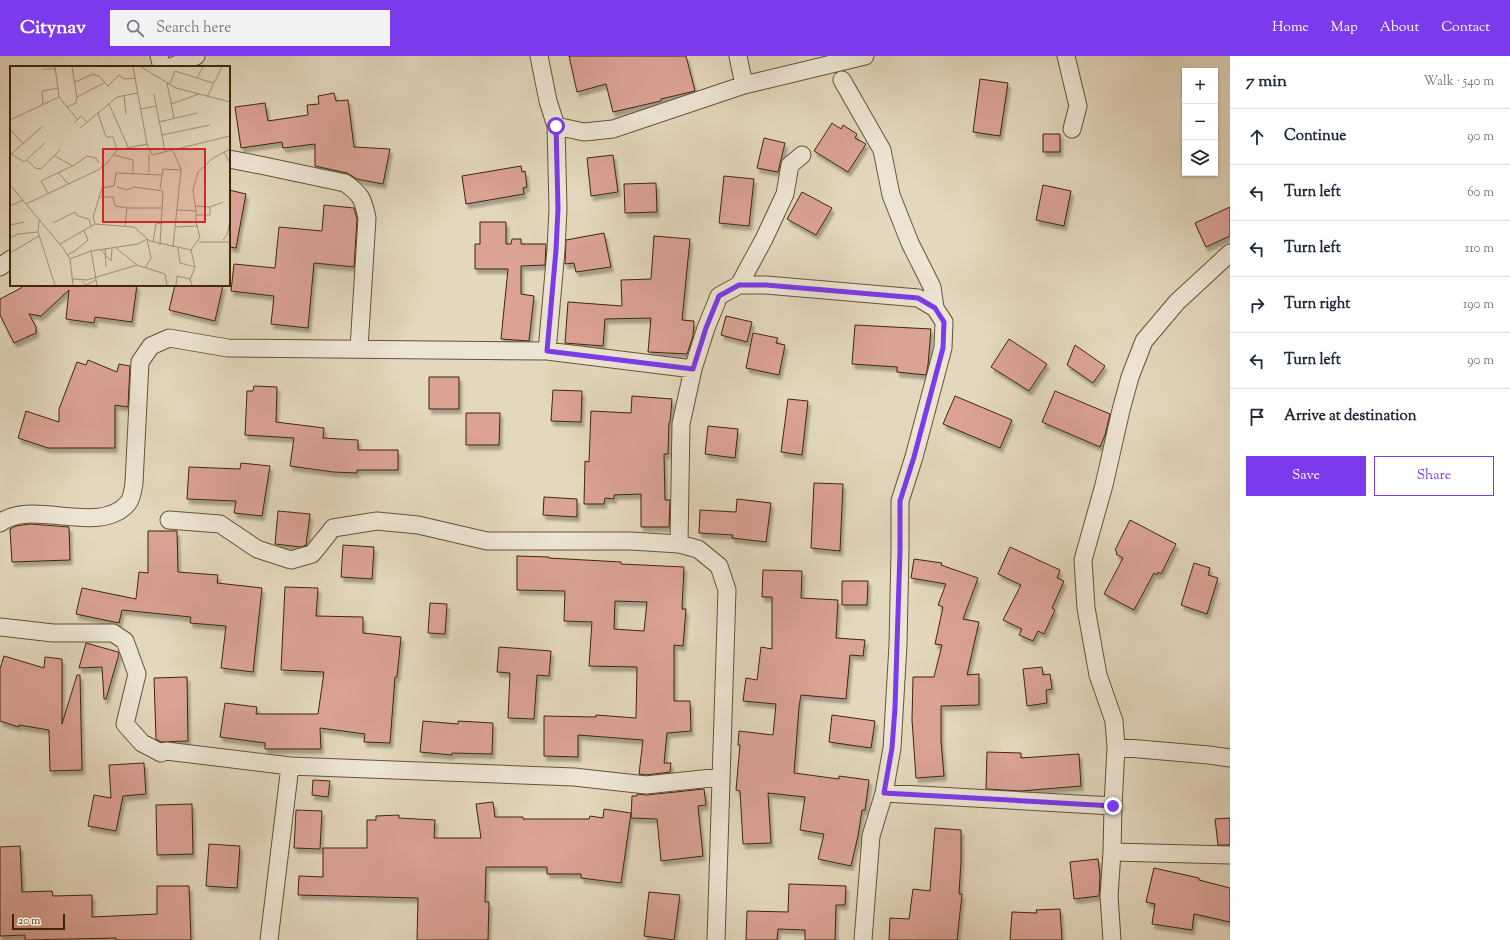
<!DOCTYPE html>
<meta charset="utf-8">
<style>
:root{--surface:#fff;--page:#f2f2f3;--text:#1f2937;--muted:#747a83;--line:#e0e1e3;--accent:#7c3aed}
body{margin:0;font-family:"Sorts Mill Goudy",serif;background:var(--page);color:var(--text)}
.controls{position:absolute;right:12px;top:12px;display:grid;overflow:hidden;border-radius:0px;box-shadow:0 1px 3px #0004}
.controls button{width:36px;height:36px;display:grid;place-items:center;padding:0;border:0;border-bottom:1px solid var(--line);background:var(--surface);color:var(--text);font:20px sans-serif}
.scale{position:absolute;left:12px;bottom:10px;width:53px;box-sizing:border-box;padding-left:4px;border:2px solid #3d2706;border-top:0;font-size:11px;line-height:14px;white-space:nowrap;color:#3d2706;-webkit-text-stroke:3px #ede5d4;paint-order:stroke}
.stop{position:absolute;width:12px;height:12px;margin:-9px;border:3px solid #7c3aed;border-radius:50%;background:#fff}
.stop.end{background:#7c3aed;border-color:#fff;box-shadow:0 1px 4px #0008}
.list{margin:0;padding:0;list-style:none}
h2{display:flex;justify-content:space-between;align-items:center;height:52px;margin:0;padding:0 16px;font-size:17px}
h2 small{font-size:13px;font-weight:400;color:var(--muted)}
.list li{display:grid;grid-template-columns:26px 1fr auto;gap:12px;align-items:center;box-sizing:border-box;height:56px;padding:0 16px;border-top:1px solid var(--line)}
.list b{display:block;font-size:15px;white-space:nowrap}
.list em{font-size:13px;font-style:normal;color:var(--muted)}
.actions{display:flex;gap:8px;padding:12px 16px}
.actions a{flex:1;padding:9px 0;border:1px solid var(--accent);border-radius:0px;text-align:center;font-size:14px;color:var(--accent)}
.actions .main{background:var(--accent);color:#fff}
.icon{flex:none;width:22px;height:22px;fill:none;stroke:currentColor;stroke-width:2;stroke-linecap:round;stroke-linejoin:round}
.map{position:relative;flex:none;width:1230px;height:884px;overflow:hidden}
header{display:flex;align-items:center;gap:24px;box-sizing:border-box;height:56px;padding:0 20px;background:var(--accent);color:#fff}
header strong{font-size:19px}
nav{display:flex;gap:22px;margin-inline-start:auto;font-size:14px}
.search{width:280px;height:36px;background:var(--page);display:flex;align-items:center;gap:10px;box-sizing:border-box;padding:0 14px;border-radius:0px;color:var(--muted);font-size:15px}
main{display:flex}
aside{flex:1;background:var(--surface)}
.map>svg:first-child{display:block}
.building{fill:#dba296;stroke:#3d2706;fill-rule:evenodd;filter:url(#shadow)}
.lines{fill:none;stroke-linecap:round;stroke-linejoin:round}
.street-casing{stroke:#665334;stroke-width:19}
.street{stroke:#ede5d4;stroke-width:17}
.route{stroke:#7c3aed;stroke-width:5}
.inset-road{fill:none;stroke:#a19174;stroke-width:1}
.view{fill:#d62828;fill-opacity:0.15;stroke:#d62828;stroke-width:2}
.inset-edge{fill:none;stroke:#3d2706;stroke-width:2}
</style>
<header>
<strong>Citynav</strong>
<div class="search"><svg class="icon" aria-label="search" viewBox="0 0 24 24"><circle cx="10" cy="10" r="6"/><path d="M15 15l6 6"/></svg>Search here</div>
<nav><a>Home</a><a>Map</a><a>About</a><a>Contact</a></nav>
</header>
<main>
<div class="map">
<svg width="1230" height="884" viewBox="0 0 1230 884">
<defs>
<filter id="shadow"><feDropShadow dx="2.5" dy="4.5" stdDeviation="1" flood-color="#0004"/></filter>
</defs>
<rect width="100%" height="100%" fill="#e3d7bd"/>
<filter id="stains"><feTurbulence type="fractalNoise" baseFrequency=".005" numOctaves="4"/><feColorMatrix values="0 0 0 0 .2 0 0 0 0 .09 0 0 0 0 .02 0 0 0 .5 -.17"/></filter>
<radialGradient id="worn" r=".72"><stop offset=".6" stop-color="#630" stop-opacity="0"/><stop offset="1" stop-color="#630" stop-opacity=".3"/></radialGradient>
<path class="building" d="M569 0H686L695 35 661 43V45L613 56 606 28 577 36Z
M980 23 1008 27 1000 80 973 76Z
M334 37 336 45 348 44 354 91 390 93 383 128 357 123 347 117 315 110V88L283 92 282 86 241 92 235 51 265 47 268 65 308 59 307 49 319 48 318 40Z
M832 67 841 73 843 69 857 78 855 82 866 88 848 116 814 95Z
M1043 78H1060V96H1043Z
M764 82 785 87 778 116 757 112Z
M613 99 618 136 591 140 587 102Z
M521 110 522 116 525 115 527 131 523 132 524 138 466 148 462 120Z
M724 120 754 123 749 170 719 167Z
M656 127 657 156 625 157 624 128Z
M1043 129 1071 135 1064 170 1036 164Z
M229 134 246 138 236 192 229 191Z
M802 136 832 152 816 179 787 163Z
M324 149 354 152 357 163 354 211 314 207 308 272 271 268 274 240 231 235 234 208 275 212 279 171 322 175Z
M1230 151V180L1206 191 1195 167Z
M480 166H506V188H511L512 183H521V188H546L545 209 521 210V238L534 240 529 285 501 283 508 213H475V188H480Z
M604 177 611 211 576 216 574 207 565 208 566 184Z
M654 180 690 183 682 264 694 265 693 280 687 298 648 296 651 262 605 263 603 290 565 287 568 246 622 250 621 224 651 223Z
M24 229H137L132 266 95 261 94 267 66 263 69 234 41 260 29 258 36 271V277L14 287 0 259V243L21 232Z
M175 229H223L215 265 169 254Z
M726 260 752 266 747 286 721 279Z
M855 269 931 273 928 309 926 319 897 316V311L852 308Z
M753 277 778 282 776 287 785 289 779 319 746 312Z
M1009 283 1047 308 1029 335 991 311Z
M1075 289 1105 310 1093 327 1067 309Z
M88 304 117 316 119 308 130 310 128 351 115 349V392H48L18 382 26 355 59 366V353L77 306 86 309Z
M429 321H459V353H429Z
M254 330 277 331 276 366 324 372 323 382 358 384V394H398V414H357V417L333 416 290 410 294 382 245 379 247 335H253Z
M553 334 582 335 581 366 551 365Z
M1055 335 1110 358 1105 379 1100 391 1042 366Z
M632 340 672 343 670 366H669L668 398H664L665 444H670L669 471H641V438L614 439V443L605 442 604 448H584L585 405 589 406 591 355 631 357Z
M955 340 1012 364 1000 392 943 368Z
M788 343 808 345 802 399 781 396Z
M466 357H500L499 389H466Z
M708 370 738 373 735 402 705 398Z
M241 407 270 410 262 460 234 457 236 445 187 443 189 411 240 413Z
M814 427 843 428 840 495 811 492Z
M544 441 577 443V461L543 459Z
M737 443 771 447 766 486 732 482 733 479 699 477 700 454 736 456Z
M278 455 310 458 306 489 301 491 275 488Z
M1130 464 1176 488 1161 518 1158 516 1157 519 1154 517 1134 554 1104 538 1123 502 1116 498 1117 496 1115 494Z
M30 468 69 471 70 504 12 506 10 473 16 470Z
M148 475H177L178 516 218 519 217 527 262 532 253 616 221 612 226 570 190 567 191 561 122 554 119 567 76 558 82 532 136 543 139 516 148 517Z
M343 489 374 491 372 523 341 521Z
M1010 491 1060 514 1057 522 1064 525 1052 552 1055 554 1044 578 1038 575 1033 585 1019 579 1022 573 1003 564 1021 529 998 518Z
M517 500 549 501V502L621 506V508L684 511 682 553H686L683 590 674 589V645H690L691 675 667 677 664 707H671L670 716 646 719 639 718 643 684 578 679V701L544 700V660L596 661V659L636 662 637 611 589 610 592 566 564 565 565 535 517 534ZM615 545 647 546 644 575 614 573Z
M914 503 942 507 941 509 978 522 963 563 979 566 967 619 979 618V649L941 650V685L944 720 916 722 912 664 913 621H934L942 589 935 588 943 551 938 549 946 528 911 522Z
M1194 507 1210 512 1208 519 1218 522 1207 558 1181 549Z
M763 514 802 515 801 542 838 544 836 582 865 584 863 600 850 599 846 643 801 639 799 651 794 717 839 723V720L869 724 865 754H862L858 780 851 810 818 803 824 778 800 774 805 741 768 737 771 787 743 788 740 735 736 734 740 689H738L739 675 773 679 776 648 743 645 746 622 757 624 761 591 772 593V541H762Z
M842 525H868L867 549H842Z
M285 531 318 532 316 560 363 561V577L401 581 397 621H395L390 687 364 686 365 678 320 672 321 693H265V687L220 681 225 647 257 651 256 658H318L324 616 281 614Z
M430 547 447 548 445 578 428 577Z
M86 587 118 596 119 598 106 643H104L102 611 79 612Z
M499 591 551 595 549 620 537 619 534 663 508 662 510 617 497 616Z
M4 600 44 612 45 601 62 603V668L77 619H80L82 714 50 715 49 674 19 669V671L0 665V613Z
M1042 611 1043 619 1050 618 1052 633 1046 634 1047 647 1027 650 1023 613Z
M187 621 188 685 161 686 156 683 154 622Z
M832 659 875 665 871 692 829 686Z
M423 665 458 668V665L493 667 492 698 452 697V699L420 696Z
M987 696 1021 697V702L1079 698 1081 730 1021 735 986 733Z
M144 707 146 738 123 740 116 775 88 770 94 739 111 742 109 709Z
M313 724 330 725 328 741 312 739Z
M704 733 706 749 698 750 703 800 661 805 657 763 631 762 632 740H637V738L647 739Z
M493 746 495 761H523V763H589L590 760 603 762 604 753 631 757 621 827 581 822V818H547V811H486L485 846H489L488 884H417L418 842 298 839 299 820 323 821V792H367V764H376V760L399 759V762L435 764 434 782H481L476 748Z
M192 748 193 798 157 799 156 749Z
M296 754 322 755 320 793 294 792Z
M1230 762V789H1218L1215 763Z
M935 772 961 774V806L959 838H962L957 884H889L890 862 909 863 913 833 930 835Z
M209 788 240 790 237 832 206 830Z
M20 790 22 836 52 835 53 840 92 839V861L157 858V830H189L191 884H116V882L25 884V879L0 880V791Z
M1098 803 1100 820 1099 840 1074 843 1070 806Z
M1154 812 1199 822V824L1230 832V866L1194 858 1192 874 1152 868 1155 848 1146 846Z
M789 828 846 830 845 849H836L835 884H805V874L778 873 777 884H746L747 855 788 856Z
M649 836 680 839 674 884 644 880Z
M1060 853 1062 884H1010L1012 856 1037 857 1036 854Z"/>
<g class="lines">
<g class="street-casing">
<path id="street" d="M159 0 162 11
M539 0 548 45 556 70 584 76 613 73 744 29 865 0
M738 0 744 29
M1066 0 1078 50 1072 73
M171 11 196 0
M842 24 882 94 891 139 910 187 932 231 935 252
M229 103 260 109 345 127C361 138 363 143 367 162L359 292
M0 211 11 203
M739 229 764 183 785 138 790 109 802 99
M547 295 556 194 558 153 556 70
M169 464 220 468 257 493 291 504 312 498 333 472 377 465 418 469 487 485H631L679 488 698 493 719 510 727 534 716 884
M0 467C31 442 100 481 128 447 132 443 133 433 134 427L140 306 151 290 169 282 228 292 547 295 693 313
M679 488 681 368 693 313 706 272 719 240 739 229H766L918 242 935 252 944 266 943 292 914 401 900 445V495L898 589 892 692 884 737 871 780 863 884
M0 571 53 577H113L125 585 137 618 125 668 142 687 161 697 166 695 290 710 269 884
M1116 691 1209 699 1230 702
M290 710 574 721 646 729 721 721
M884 737 1113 750 1116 691 1114 665 1098 619 1086 552 1083 504 1104 429 1121 354 1130 321 1144 285 1177 246 1230 197
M1112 796 1230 799
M1112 884 1109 840 1112 796 1113 750"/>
</g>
<use href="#street" class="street"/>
</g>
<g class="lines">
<path class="route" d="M556 70 558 153 556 194 547 295 693 313 706 272 719 240 739 229H766L918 242 935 252 944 266 943 292 914 401 900 445V495L895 652 892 692 884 737 1113 750"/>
</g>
<g transform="translate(10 10)">
<rect width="220" height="220" fill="#e3d7bd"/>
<path class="inset-road" d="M45 1 49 31M62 1 67 31M131 1 166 22 220 36M32 3H46M187 12 203 17M65 16 83 8 89 10 98 20 109 9 114 13 125 12M157 17 164 52M160 18 165 5 187 12 193 1M144 28 155 85M114 29 116 48M49 31 67 53M197 31 212 1M33 38 32 25 49 22M99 38 118 81M161 38 189 28M57 41 66 37 67 31 94 17M131 43 146 40M88 47 95 68 97 71H103L107 84M0 54 49 31M149 56 187 47M64 57 71 50 77 56M70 62 107 31 128 27M0 63 13 78M152 69 200 59M137 78 142 89 220 70M163 85 171 103M214 86 220 97M0 87 14 96 35 77M1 88 33 60M104 89 123 94V107M45 90 63 100 77 90 86 92 89 97M17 94 25 102 31 103 50 84M49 107 58 118M139 107V88M0 119 53 182 60 193 63 219M107 121 117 124 124 121 153 125 150 179M150 123 153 103 171 104 163 181M38 127 31 115 62 100M89 131H103L105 140 117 142 115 160M16 138 88 104 97 97 107 84 137 78 123 1M0 140 13 134M186 140 200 141 213 136M117 142H153M167 144 186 145 183 124 188 106 203 92 220 83M186 149H200V141M29 154 28 166 45 219M43 157 65 146 68 150 79 153 81 160M85 158 83 151 92 122 104 120 106 107 151 109M0 159 14 156M165 161 187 160M0 172 8 168 28 166M213 174 217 169 220 155M143 176 146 158 153 157M189 176H220M50 178 85 158 124 161 140 175 181 184 185 201 180 214 182 219M106 182 127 199M168 182 170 197 185 201M95 183 96 201M91 184 101 195 102 183M181 184 190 171 186 156V145M81 185 87 219M0 187 29 170M57 189 65 185 78 174 74 165M60 193 81 185 128 178 137 173M135 202 141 192 137 173M63 213 77 214 127 199 155 208 157 219M72 215 76 219 86 214M166 219 167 210 180 213"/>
<path class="view" d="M93 83H195V156H93Z"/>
<rect width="220" height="220" class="inset-edge"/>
</g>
<rect width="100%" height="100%" filter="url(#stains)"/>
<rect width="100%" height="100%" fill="url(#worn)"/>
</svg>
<div class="controls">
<button>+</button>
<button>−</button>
<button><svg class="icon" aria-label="layers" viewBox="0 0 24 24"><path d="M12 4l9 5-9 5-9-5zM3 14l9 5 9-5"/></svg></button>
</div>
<div class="scale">20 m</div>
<div class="stop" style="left:556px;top:70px"></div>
<div class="stop end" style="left:1113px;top:750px"></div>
</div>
<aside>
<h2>7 min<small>Walk · 540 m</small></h2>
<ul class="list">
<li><svg class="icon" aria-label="ahead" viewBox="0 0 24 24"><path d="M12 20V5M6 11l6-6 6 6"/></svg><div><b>Continue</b></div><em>90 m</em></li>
<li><svg class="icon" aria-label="left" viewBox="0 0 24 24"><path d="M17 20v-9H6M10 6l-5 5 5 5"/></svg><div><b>Turn left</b></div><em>60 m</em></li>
<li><svg class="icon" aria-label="left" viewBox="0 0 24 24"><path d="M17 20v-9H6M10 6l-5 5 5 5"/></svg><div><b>Turn left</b></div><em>110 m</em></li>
<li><svg class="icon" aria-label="right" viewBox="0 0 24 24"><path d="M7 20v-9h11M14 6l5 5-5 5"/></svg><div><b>Turn right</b></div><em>190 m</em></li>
<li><svg class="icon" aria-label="left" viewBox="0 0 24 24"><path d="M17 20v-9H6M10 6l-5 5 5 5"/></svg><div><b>Turn left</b></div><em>90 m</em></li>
<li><svg class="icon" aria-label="arrive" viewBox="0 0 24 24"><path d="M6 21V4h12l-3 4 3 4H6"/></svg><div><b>Arrive at destination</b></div></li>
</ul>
<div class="actions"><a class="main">Save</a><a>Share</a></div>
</aside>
</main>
